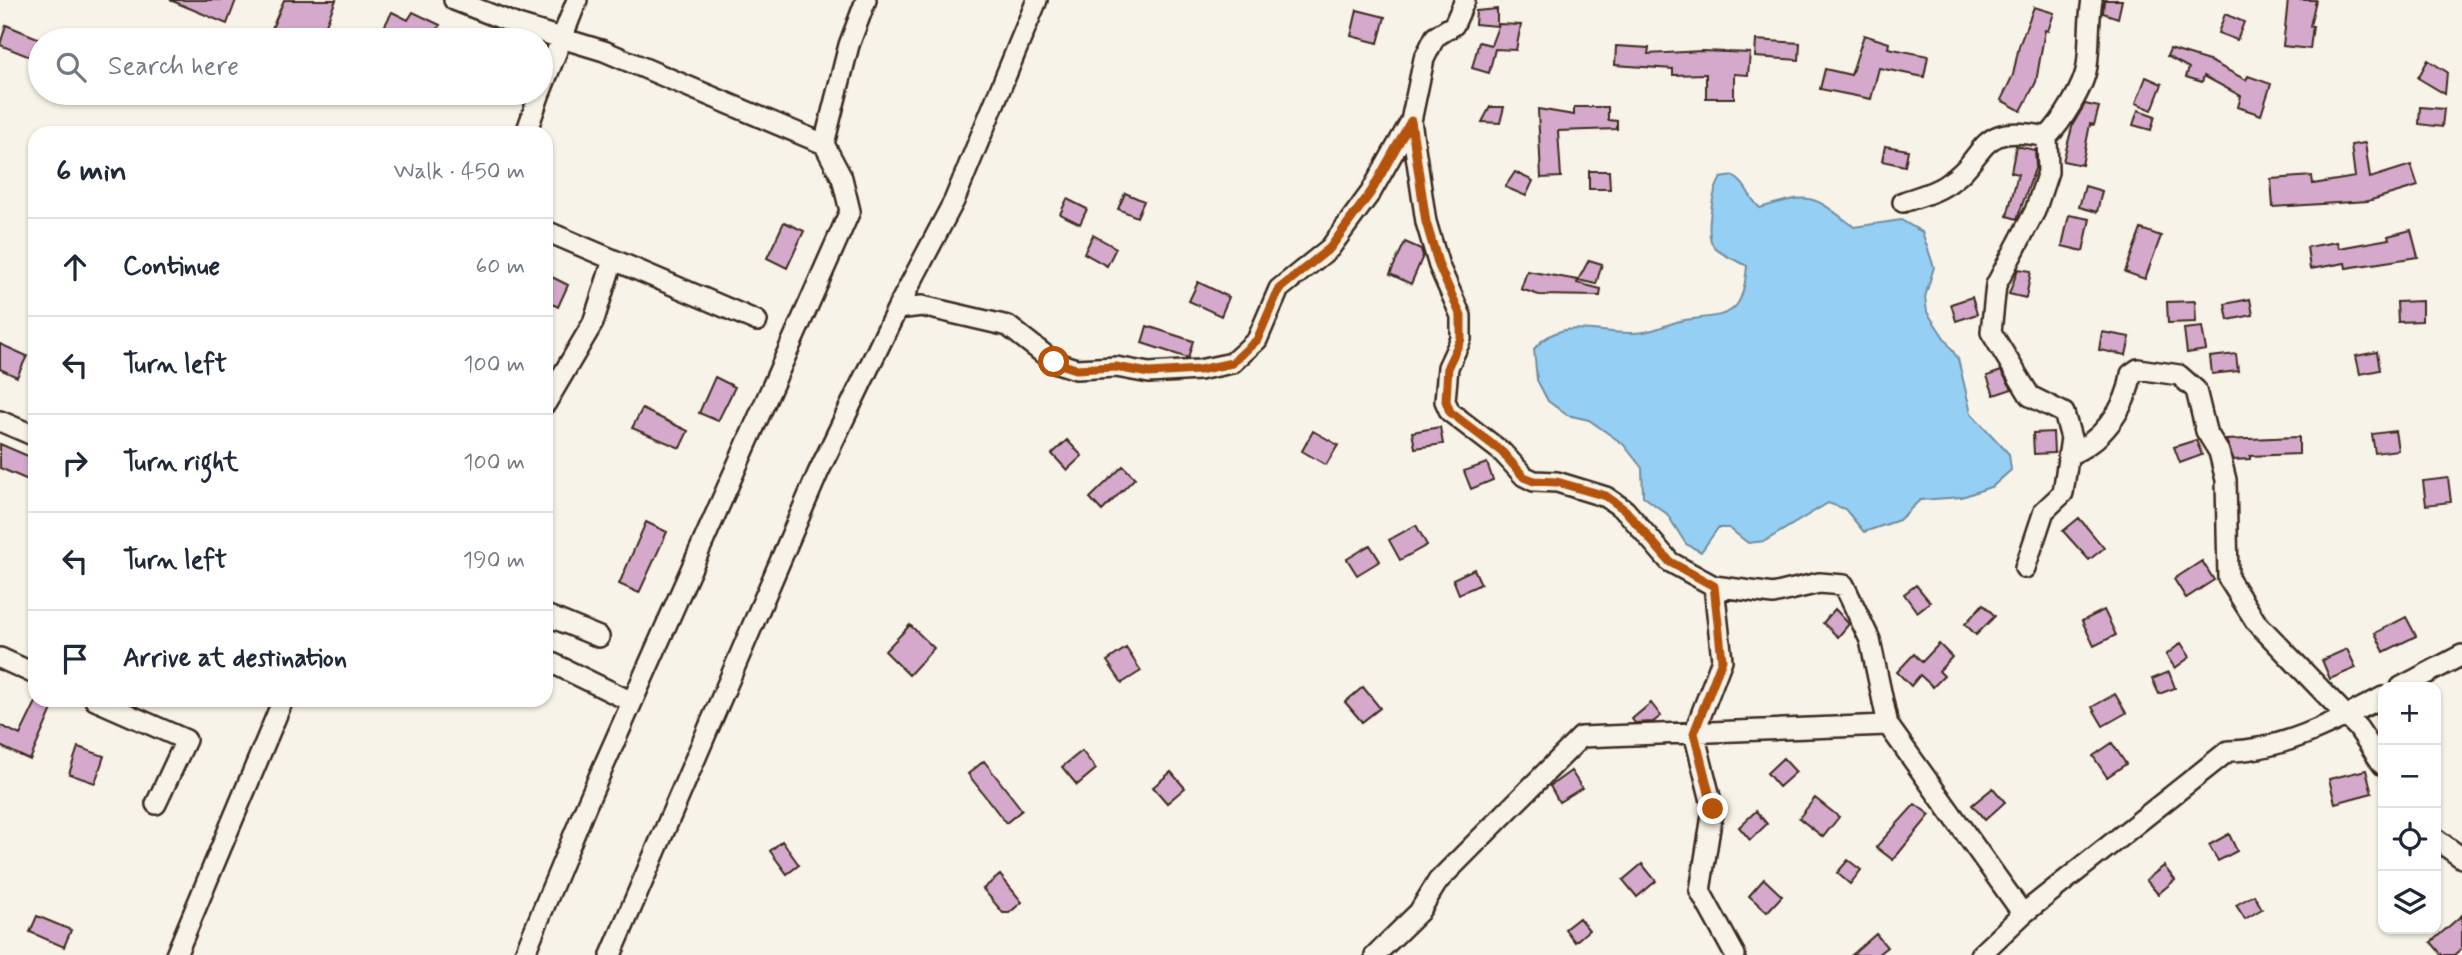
<!DOCTYPE html>
<meta charset="utf-8">
<style>
:root{--surface:#fff;--page:#f2f2f3;--text:#1f2937;--muted:#747a83;--line:#e0e1e3}
body{margin:0;font-family:Mynerve,sans-serif;background:var(--page);color:var(--text)}
.controls{position:absolute;right:21px;bottom:21px;display:grid;overflow:hidden;border-radius:14px;box-shadow:0 2px 5px #0004}
.controls button{width:63px;height:63px;display:grid;place-items:center;padding:0;border:0;border-bottom:2px solid var(--line);background:var(--surface);color:var(--text);font:35px sans-serif}
.stop{position:absolute;width:21px;height:21px;margin:-16px;border:5px solid #b45309;border-radius:50%;background:#fff}
.stop.end{background:#b45309;border-color:#fff;box-shadow:0 2px 7px #0008}
.list{margin:0;padding:0;list-style:none}
h2{display:flex;justify-content:space-between;align-items:center;height:91px;margin:0;padding:0 28px;font-size:30px}
h2 small{font-size:23px;font-weight:400;color:var(--muted)}
.list li{display:grid;grid-template-columns:46px 1fr auto;gap:21px;align-items:center;box-sizing:border-box;height:98px;padding:0 28px;border-top:2px solid var(--line)}
.list b{display:block;font-size:26px;white-space:nowrap}
.list em{font-size:23px;font-style:normal;color:var(--muted)}
.icon{flex:none;width:38px;height:38px;fill:none;stroke:currentColor;stroke-width:2;stroke-linecap:round;stroke-linejoin:round}
.map{position:relative;flex:none;width:2462px;height:955px;overflow:hidden}
.search{position:absolute;background:var(--surface);box-shadow:0 2px 5px #0004;left:28px;top:28px;width:525px;height:77px;display:flex;align-items:center;gap:18px;box-sizing:border-box;padding:0 24px;border-radius:38px;color:var(--muted);font-size:26px}
.panel{position:absolute;background:var(--surface);box-shadow:0 2px 5px #0004;left:28px;top:126px;width:525px;height:581px;border-radius:21px}
.map>svg:first-child{display:block}
.water{fill:#95cff4;stroke:#718d9e;stroke-width:2}
.building{fill:#d5a9cc;stroke:#3b2a1e;stroke-width:2}
.lines{fill:none;stroke-linecap:round;stroke-linejoin:round}
.minor-casing{stroke:#3b2a1e;stroke-width:24}
.minor{stroke:#f7f3e8;stroke-width:19}
.route{stroke:#b45309;stroke-width:9}
</style>
<div class="map">
<svg width="2462" height="955" viewBox="0 0 2462 955">
<rect width="100%" height="100%" fill="#f7f3e8"/>
<filter id="ink" filterUnits="userSpaceOnUse"><feTurbulence type="fractalNoise" baseFrequency=".0143" numOctaves="2"/><feDisplacementMap in="SourceGraphic" scale="14" xChannelSelector="R" yChannelSelector="G"/><feConvolveMatrix kernelMatrix="1 2 1 2 8 2 1 2 1" color-interpolation-filters="sRGB"/></filter>
<g filter="url(#ink)">
<path class="water" d="M1733 176C1747 184 1748 197 1760 208 1813 192 1812 195 1854 227L1901 220 1922 232 1934 267 1925 297 1927 312 1958 359 1971 413 2009 454 2011 470 1993 486 1962 497 1920 500 1899 520 1864 532 1845 509 1828 503 1765 541 1748 543 1729 528H1718L1701 552 1686 544 1667 514 1643 496 1642 468 1623 444 1589 420 1567 415 1548 401 1537 380 1534 349C1565 312 1604 339 1644 332 1658 330 1671 322 1685 320 1729 314 1742 319 1747 266 1738 261 1721 255 1714 247 1704 235 1713 189 1721 178Z"/>
<path class="building" d="M170 0H236L227 24Z
M284 0H336L324 29 349 40H286L270 33Z
M2104 0H2122L2118 18 2103 13Z
M2288 0H2316L2310 26H2313L2310 49 2283 46Z
M2034 7 2054 13 2048 31 2045 30 2036 82 2021 111 2001 100 2013 75 2019 46Z
M1497 9V26L1475 24 1476 11Z
M1357 10 1385 17 1378 43 1351 36Z
M392 12 408 20 413 12 440 25 431 40H377Z
M2225 14 2244 22 2237 40 2218 33Z
M1499 24 1521 25 1516 50 1495 49 1489 73 1472 68 1479 42 1491 45Z
M6 25 40 39V61L0 45Z
M1864 35 1889 43 1888 48 1928 56 1924 77 1879 68 1871 99 1820 89 1825 69 1851 75Z
M1756 40 1800 43 1799 60 1755 57Z
M1616 46 1649 48 1648 54 1702 51 1750 53 1748 75 1734 74V98H1706V74L1673 75V69L1615 65Z
M2170 49 2212 62 2246 80 2248 76 2271 84 2261 115 2238 107 2241 96 2204 76 2202 82 2186 77 2189 68 2167 56Z
M2428 60 2447 72 2445 94 2418 78Z
M2146 77 2162 84 2152 110 2136 103Z
M2085 104 2099 107 2094 125 2090 124 2082 165 2063 161 2073 124Z
M1490 107H1504L1500 123 1482 122Z
M1574 107H1608V120L1617 121V129L1558 131 1561 177 1541 178 1538 109 1574 115Z
M2420 107 2444 109 2442 127 2419 124Z
M2138 110 2155 116 2151 130 2133 125Z
M2365 143 2370 178 2411 165 2418 186 2368 201 2273 207 2271 179 2312 176 2313 184 2355 177 2351 145Z
M1885 146 1908 150 1905 166 1882 161Z
M2016 146 2035 150 2036 166 2017 219 2007 216 2018 174 2011 172Z
M1589 171H1609L1610 189H1589Z
M1515 172 1533 181 1526 196 1505 187Z
M2085 186 2102 191 2097 212 2079 207Z
M1125 193 1144 201 1137 217 1118 209Z
M1067 199 1087 209 1080 224 1060 214Z
M2069 215 2090 219 2083 251 2062 246Z
M784 222 804 231 787 268 767 258Z
M2141 229 2161 236 2145 279 2125 272Z
M2411 230 2418 257 2346 268 2345 263 2310 269 2307 247 2337 242 2339 248 2389 239 2388 236Z
M1093 235 1116 248 1107 266 1084 253Z
M1405 242 1421 249 1423 256 1411 284 1390 274Z
M1589 260 1602 264 1596 284 1578 280Z
M2018 269 2031 271 2026 298 2009 294Z
M1527 271 1578 280 1577 283 1601 289 1600 296 1539 295 1521 289Z
M546 274 568 285 558 307 546 301Z
M1198 282 1229 297 1221 316 1189 301Z
M1972 297 1977 314 1956 321 1951 304Z
M2250 299 2253 315 2228 320 2225 304Z
M2195 301 2196 322 2168 323 2167 302Z
M2422 301V321L2398 322 2397 302Z
M1147 326 1193 341 1188 358 1142 343Z
M2202 327 2206 350 2187 353 2184 329Z
M2102 332 2130 337 2126 355 2099 350Z
M0 344 27 356 17 377 0 369Z
M2377 352 2380 370 2360 374 2356 356Z
M2236 354 2238 371 2212 374 2210 357Z
M2001 371 2012 389 1994 395 1987 376Z
M715 377 735 387 718 421 699 413Z
M642 409 688 431 680 448 632 428Z
M1440 427 1443 444 1415 448 1412 432Z
M1313 431 1338 445 1326 465 1302 451Z
M2395 431 2398 450 2375 453 2372 434Z
M2053 432 2054 453 2034 454 2033 433Z
M2299 437V454L2250 456V459L2234 460 2226 440Z
M1067 440 1082 456 1067 470 1052 454Z
M2196 440 2202 455 2180 463 2174 447Z
M0 444 35 459V483L0 468Z
M1487 463 1493 480 1471 489 1464 471Z
M1123 466 1135 478 1102 511 1090 498Z
M2448 478 2451 502 2426 505 2423 481Z
M2079 518 2104 548 2089 560 2063 531Z
M646 522 667 532 639 593 619 584Z
M1416 525 1427 545 1400 560 1389 540Z
M1370 545 1380 561 1357 575 1347 559Z
M2202 561 2214 580 2186 598 2174 579Z
M1474 569 1481 584 1459 594 1453 579Z
M1916 585 1930 602 1917 612 1904 594Z
M1983 604 1995 616 1976 635 1965 624Z
M1835 609 1849 624 1838 637 1823 623Z
M2104 610 2116 635 2094 646 2082 621Z
M2406 617 2416 636 2384 652 2375 633Z
M910 625 934 648 909 675 885 651Z
M2181 643 2190 657 2175 668 2166 655Z
M1939 644 1952 657 1939 671 1944 676 1933 687 1920 675 1911 686 1897 672 1914 654 1922 662Z
M1126 648 1141 671 1122 683 1107 661Z
M2347 649 2356 668 2330 679 2322 660Z
M2169 672 2175 688 2159 694 2152 679Z
M1363 687 1380 708 1362 722 1345 702Z
M2115 694 2126 713 2103 726 2092 707Z
M37 700H56L30 760 0 746V725L20 735Z
M1651 703 1661 716 1653 722 1635 723 1632 719Z
M2112 743 2126 764 2107 777 2093 756Z
M78 747 104 756 95 783 69 774Z
M1082 751 1096 769 1077 785 1062 767Z
M1783 758 1796 772 1779 787 1767 773Z
M984 761 1022 810 1006 823 968 774Z
M2366 770 2372 793 2335 803 2329 779Z
M1571 771 1582 788 1559 802 1550 786Z
M1171 772 1185 788 1167 803 1153 787Z
M1993 788 2005 802 1985 820 1972 805Z
M1815 798 1839 817 1823 837 1799 818Z
M1915 804 1930 815 1893 860 1876 847Z
M1756 811 1767 824 1750 840 1739 827Z
M2229 834 2237 851 2218 861 2209 845Z
M782 841 799 865 787 874 770 851Z
M1848 860 1861 870 1850 884 1837 873Z
M1642 864 1656 881 1637 897 1623 880Z
M2164 866 2175 880 2158 894 2146 880Z
M1000 875 1022 902 1009 913H1003L983 889Z
M1764 879 1782 896 1767 912 1749 896Z
M2254 895 2262 909 2245 919 2236 905Z
M2462 915V948L2454 955H2442L2431 942Z
M37 916 71 930 64 947 30 932Z
M1579 918 1589 930 1575 942 1565 929Z
M1876 934 1887 947 1877 955H1852Z"/>
<g class="lines">
<g class="minor-casing">
<path id="minor" d="M454 0 518 25 604 51 824 144
M1465 0 1454 25 1435 37 1424 59 1411 121 1426 222 1439 266 1461 316V339L1448 367 1445 401 1450 412 1502 452 1524 476 1534 481 1557 482 1606 497 1625 510 1670 562 1714 586 1773 594 1819 583 1844 585 1870 640 1888 725 2023 914
M541 91 577 0
M526 133 540 93
M1903 202C1916 197 1932 194 1944 186 1991 158 1972 121 2047 137
M546 231 757 321
M897 309 922 306 1008 326 1054 362 1076 369 1116 367 1149 373 1199 370 1232 363 1257 340 1279 289 1330 248 1371 192 1411 121
M546 403 593 323 613 260
M0 421 35 436
M2068 455C2100 443 2127 409 2131 374L2138 369 2179 375 2196 390 2206 431 2219 452 2226 480 2228 578 2256 622 2358 728 2383 765
M2025 568 2044 511 2063 493 2071 438 2064 413 2030 396 1991 332 1996 285 2035 211 2048 172 2047 137C2062 122 2084 87 2087 66 2090 44 2088 22 2092 0
M1714 586 1722 660 1694 733 1713 809 1700 891 1735 955
M546 615 599 637
M0 658 35 674
M546 660 632 702
M2401 687 2462 655
M95 700 186 740 156 804
M2436 839 2462 858
M176 955 283 700
M524 955 586 806 850 211 842 178 824 144 849 45 866 0
M611 955 818 473 897 309 954 201 1037 0
M1375 955 1419 912 1438 881 1581 737 1888 725
M1980 955 2023 914 2228 751C2281 751 2337 721 2383 697"/>
</g>
<use href="#minor" class="minor"/>
</g>
</g>
<g class="lines" filter="url(#ink)">
<path class="route" d="M1054 362 1076 369 1116 367 1149 373 1199 370 1232 363 1257 340 1279 289 1330 248 1371 192 1411 121 1426 222 1439 266 1461 316V339L1448 366 1446 401 1450 412 1502 452 1524 477 1534 481 1557 482 1606 496 1625 510 1670 562 1714 586 1722 660 1694 733 1713 809"/>
</g>
</svg>
<div class="controls">
<button>+</button>
<button>−</button>
<button><svg class="icon" aria-label="locate" viewBox="0 0 24 24"><circle cx="12" cy="12" r="6"/><path d="M12 2v4M12 18v4M2 12h4M18 12h4"/></svg></button>
<button><svg class="icon" aria-label="layers" viewBox="0 0 24 24"><path d="M12 4l9 5-9 5-9-5zM3 14l9 5 9-5"/></svg></button>
</div>
<div class="stop" style="left:1054px;top:362px"></div>
<div class="stop end" style="left:1713px;top:809px"></div>
<div class="search"><svg class="icon" aria-label="search" viewBox="0 0 24 24"><circle cx="10" cy="10" r="6"/><path d="M15 15l6 6"/></svg>Search here</div>
<section class="panel">
<h2>6 min<small>Walk · 450 m</small></h2>
<ul class="list">
<li><svg class="icon" aria-label="ahead" viewBox="0 0 24 24"><path d="M12 20V5M6 11l6-6 6 6"/></svg><div><b>Continue</b></div><em>60 m</em></li>
<li><svg class="icon" aria-label="left" viewBox="0 0 24 24"><path d="M17 20v-9H6M10 6l-5 5 5 5"/></svg><div><b>Turn left</b></div><em>100 m</em></li>
<li><svg class="icon" aria-label="right" viewBox="0 0 24 24"><path d="M7 20v-9h11M14 6l5 5-5 5"/></svg><div><b>Turn right</b></div><em>100 m</em></li>
<li><svg class="icon" aria-label="left" viewBox="0 0 24 24"><path d="M17 20v-9H6M10 6l-5 5 5 5"/></svg><div><b>Turn left</b></div><em>190 m</em></li>
<li><svg class="icon" aria-label="arrive" viewBox="0 0 24 24"><path d="M6 21V4h12l-3 4 3 4H6"/></svg><div><b>Arrive at destination</b></div></li>
</ul>
</section>
</div>
